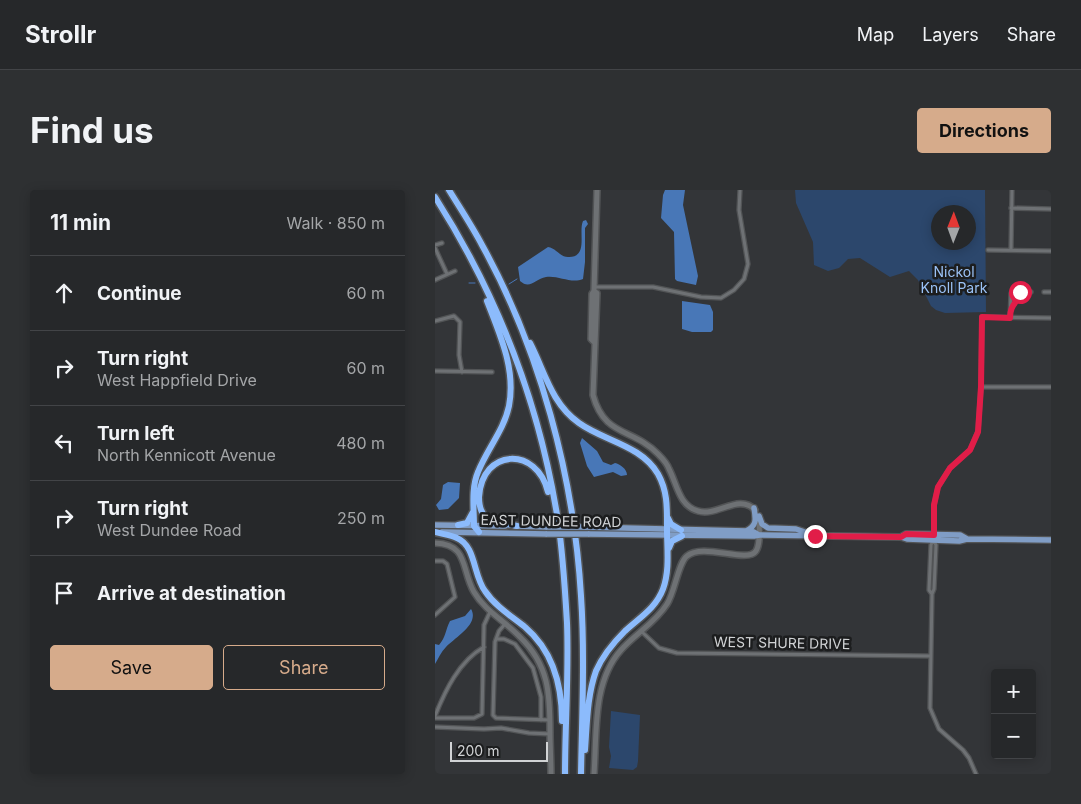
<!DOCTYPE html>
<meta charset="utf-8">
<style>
:root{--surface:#26282a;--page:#2e3032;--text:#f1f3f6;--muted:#a4a6a8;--line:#424447;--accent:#d6ab8b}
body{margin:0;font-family:Inter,sans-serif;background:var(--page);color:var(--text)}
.controls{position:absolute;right:15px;bottom:15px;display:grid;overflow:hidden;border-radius:5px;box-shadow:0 2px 12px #0003}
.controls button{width:45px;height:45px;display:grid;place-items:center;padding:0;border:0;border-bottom:1px solid var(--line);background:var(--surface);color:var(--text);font:25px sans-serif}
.compass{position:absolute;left:496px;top:15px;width:45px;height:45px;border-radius:50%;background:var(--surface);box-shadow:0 2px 12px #0003;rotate:1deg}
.scale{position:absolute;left:15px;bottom:12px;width:98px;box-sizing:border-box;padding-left:5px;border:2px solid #d1d3d5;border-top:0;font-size:14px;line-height:18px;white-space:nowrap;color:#d1d3d5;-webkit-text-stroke:4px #1c1d1e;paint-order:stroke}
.stop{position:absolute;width:15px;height:15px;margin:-11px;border:4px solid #e11d48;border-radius:50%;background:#fff}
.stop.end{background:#e11d48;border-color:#fff;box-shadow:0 1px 5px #0008}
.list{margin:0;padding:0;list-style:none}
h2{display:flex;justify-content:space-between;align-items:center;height:65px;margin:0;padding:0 20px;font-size:21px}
h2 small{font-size:16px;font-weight:400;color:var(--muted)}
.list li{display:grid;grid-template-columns:32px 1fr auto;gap:15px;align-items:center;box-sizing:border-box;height:75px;padding:0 20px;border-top:1px solid var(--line)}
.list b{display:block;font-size:19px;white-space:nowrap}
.list p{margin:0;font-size:16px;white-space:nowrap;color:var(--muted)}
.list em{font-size:16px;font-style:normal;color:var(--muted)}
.actions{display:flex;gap:10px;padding:15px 20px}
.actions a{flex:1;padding:11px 0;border:1px solid var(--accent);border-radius:5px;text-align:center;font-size:18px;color:var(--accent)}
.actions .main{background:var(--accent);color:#111}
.icon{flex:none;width:28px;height:28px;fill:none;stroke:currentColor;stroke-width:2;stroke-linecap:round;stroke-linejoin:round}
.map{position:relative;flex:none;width:616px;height:584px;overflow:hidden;border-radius:5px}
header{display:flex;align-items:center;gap:30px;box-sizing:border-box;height:70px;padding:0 25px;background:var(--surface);border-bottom:1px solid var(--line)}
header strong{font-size:24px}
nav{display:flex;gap:28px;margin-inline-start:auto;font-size:18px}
.intro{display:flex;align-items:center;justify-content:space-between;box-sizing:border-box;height:120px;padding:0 30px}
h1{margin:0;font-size:35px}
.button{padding:12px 22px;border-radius:5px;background:var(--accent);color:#111;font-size:18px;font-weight:700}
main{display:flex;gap:30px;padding:0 30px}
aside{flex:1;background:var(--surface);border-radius:5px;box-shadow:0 2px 12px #0003}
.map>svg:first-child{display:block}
.green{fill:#2c476c;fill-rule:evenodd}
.water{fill:#4877b7}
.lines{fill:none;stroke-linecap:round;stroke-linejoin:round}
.stream{stroke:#4877b7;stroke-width:1}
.street-casing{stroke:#525456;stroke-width:5.5}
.secondary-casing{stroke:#525456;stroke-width:8}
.primary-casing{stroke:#525456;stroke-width:8}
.highway-casing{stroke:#525456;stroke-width:9}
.street{stroke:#6e7174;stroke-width:3}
.secondary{stroke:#6e7174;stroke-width:5}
.primary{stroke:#809dc6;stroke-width:5.5}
.highway{stroke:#8cbbfc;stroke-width:6}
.primary-bridge-casing{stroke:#525456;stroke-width:8;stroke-linecap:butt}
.primary-bridge{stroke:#809dc6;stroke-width:5.5}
.route{stroke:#e11d48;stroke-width:6}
.labels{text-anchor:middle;stroke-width:5;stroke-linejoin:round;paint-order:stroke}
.park-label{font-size:14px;fill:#9bc2f6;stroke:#1c1d1e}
.street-label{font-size:14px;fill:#d1d3d5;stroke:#1c1d1e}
</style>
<header>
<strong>Strollr</strong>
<nav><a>Map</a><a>Layers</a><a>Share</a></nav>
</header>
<div class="intro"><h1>Find us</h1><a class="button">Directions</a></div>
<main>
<aside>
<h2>11 min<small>Walk · 850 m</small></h2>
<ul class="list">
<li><svg class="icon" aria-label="ahead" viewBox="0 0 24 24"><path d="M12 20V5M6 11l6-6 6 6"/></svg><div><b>Continue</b></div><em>60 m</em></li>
<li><svg class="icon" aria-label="right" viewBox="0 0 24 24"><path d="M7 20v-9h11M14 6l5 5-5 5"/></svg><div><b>Turn right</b><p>West Happfield Drive</p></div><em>60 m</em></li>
<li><svg class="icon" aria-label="left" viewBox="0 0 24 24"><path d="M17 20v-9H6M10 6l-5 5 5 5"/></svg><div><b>Turn left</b><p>North Kennicott Avenue</p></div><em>480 m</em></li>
<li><svg class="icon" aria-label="right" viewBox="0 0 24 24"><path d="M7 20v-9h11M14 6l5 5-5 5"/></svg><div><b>Turn right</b><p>West Dundee Road</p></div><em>250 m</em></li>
<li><svg class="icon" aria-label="arrive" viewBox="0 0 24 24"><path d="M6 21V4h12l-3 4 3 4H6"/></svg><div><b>Arrive at destination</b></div></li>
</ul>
<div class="actions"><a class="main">Save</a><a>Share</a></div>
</aside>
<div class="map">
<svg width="616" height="584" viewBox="0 0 616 584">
<rect width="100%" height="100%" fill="#333538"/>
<path class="green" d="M360 0H550L551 122 510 123 501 120 496 116 483 90 474 81 455 87 425 68 413 69 404 78 393 81 379 75 378 52 361 13ZM503 22H534V52H503Z
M176 521 205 525 203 571 202 577 198 580 174 578 176 566 174 557Z"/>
<path class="water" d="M230 0H250L248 15 263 86 261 95 242 91 240 89 239 42 226 28 228 5Z
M151 30 153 34 150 38V72L148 89C136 94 123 85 111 87 100 89 95 100 85 91L83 77 113 57C121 58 125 67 133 67 154 68 143 42 148 31Z
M247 111 275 115 278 122V140L276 142H257L247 139Z
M147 248 162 261 168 272 176 275 180 273C185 274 192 279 192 285L186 286 178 282 159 287 152 276 145 253Z
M13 292 25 293 24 308 13 319 4 320 1 315 6 309 8 295Z
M36 419C45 434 19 448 11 457 6 462 3 469 0 474V454L4 455C11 447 10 441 15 431L30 426Z"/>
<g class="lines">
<path class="stream" d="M34 93H40
M74 94 82 89"/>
<g class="street-casing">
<path id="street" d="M576 18 616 19
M0 55 7 53
M0 58 12 84
M553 60 616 61
M576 60 577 0
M0 90 20 81
M159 97H218L266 107 286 108 299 100 309 89 313 74 304 20 305 0
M609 102H616
M576 118 584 107 585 102
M575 128 576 103 596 102
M0 131 19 126 25 132 24 165 27 182
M0 181 57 182
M546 197H616
M499 345V315L503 297 515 278 535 260 543 241 546 197 547 127 616 128
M498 350 496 355 494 400 497 404 495 518 504 539 528 560 534 568 541 584
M0 371H8L12 374 20 407 0 425
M497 404 499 399 501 355 499 351
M70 434 64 441 60 452 58 525 61 528 115 530
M206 441 224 458 242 463 495 466
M61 449H69L80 454 98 478 106 507V530
M0 526C10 501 24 471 49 457
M0 528H39L47 524 49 435 55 422
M0 537 49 539 66 538 94 543 115 544"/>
</g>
<g class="secondary-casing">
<path id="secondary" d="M159 101 162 103 158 205C169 247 198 238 223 264 227 268 232 273 234 279 242 294 244 316 263 321 282 327 304 303 320 320
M159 152 156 149 157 104 159 101 162 0
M0 353C34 354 26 380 39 402 50 421 70 431 85 447 114 475 115 504 115 542 115 556 116 570 116 584
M159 584C162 544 157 492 186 460 200 444 220 433 232 414 240 402 243 373 252 366 268 352 312 374 321 361 326 353 324 337 324 327"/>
</g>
<g class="primary-casing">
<path id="primary" d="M324 326 327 334 333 338 361 339 373 343
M0 335 70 336
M80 336 112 337
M150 337 311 341 319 342 324 345
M311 341C322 336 321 329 319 318
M7 342 112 344
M153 344 319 346 324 345 466 347 472 349 524 351 532 349 616 350
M466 347 471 344 525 345 532 349"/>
</g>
<g class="highway-casing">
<path id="highway" d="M14 0C25 18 37 36 47 55 105 160 139 287 146 406 150 465 147 525 146 584
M0 7C63 106 105 215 123 331 128 364 130 399 132 433 134 483 130 534 130 584
M95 153C110 182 116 213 144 233 169 251 206 255 223 284 233 302 232 319 232 339 232 359 235 380 228 399 221 418 204 428 190 441 179 452 167 467 161 481 152 506 152 534 150 560
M233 328 236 334 246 340
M23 335 32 333 38 322
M82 336C73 334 59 333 52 328 45 323 44 315 44 307 47 258 102 256 113 302
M0 342C7 344 16 345 22 348 41 356 38 385 50 401 60 416 76 426 90 437 118 461 127 495 127 531
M44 342 39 336C39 319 36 298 43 282 52 259 69 240 74 216 81 179 65 145 52 111
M234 358 237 351 247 346"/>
</g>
<use href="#street" class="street"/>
<use href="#secondary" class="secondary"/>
<use href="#primary" class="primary"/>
<use href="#highway" class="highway"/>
<g class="primary-bridge-casing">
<path id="primary-bridge" d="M112 337H150
M112 344H153"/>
</g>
<use href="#primary-bridge" class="primary-bridge"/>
</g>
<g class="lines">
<path class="route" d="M380 346 466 347 471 344 499 345V315L503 297 515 278 535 260 543 242 546 197 547 127 575 128C575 113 583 114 585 102"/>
</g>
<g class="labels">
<g class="park-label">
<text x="519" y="87">Nickol<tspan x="519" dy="16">Knoll Park</tspan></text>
</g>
<g class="street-label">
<text transform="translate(116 331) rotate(1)" y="5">EAST DUNDEE ROAD</text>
<text transform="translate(347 453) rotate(1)" y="5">WEST SHURE DRIVE</text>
</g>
</g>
</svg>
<div class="controls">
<button>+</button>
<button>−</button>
</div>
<svg class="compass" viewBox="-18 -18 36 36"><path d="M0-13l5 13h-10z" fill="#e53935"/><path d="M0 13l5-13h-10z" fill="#a4a6a8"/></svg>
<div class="scale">200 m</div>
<div class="stop" style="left:585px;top:102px"></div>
<div class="stop end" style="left:380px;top:346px"></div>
</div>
</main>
